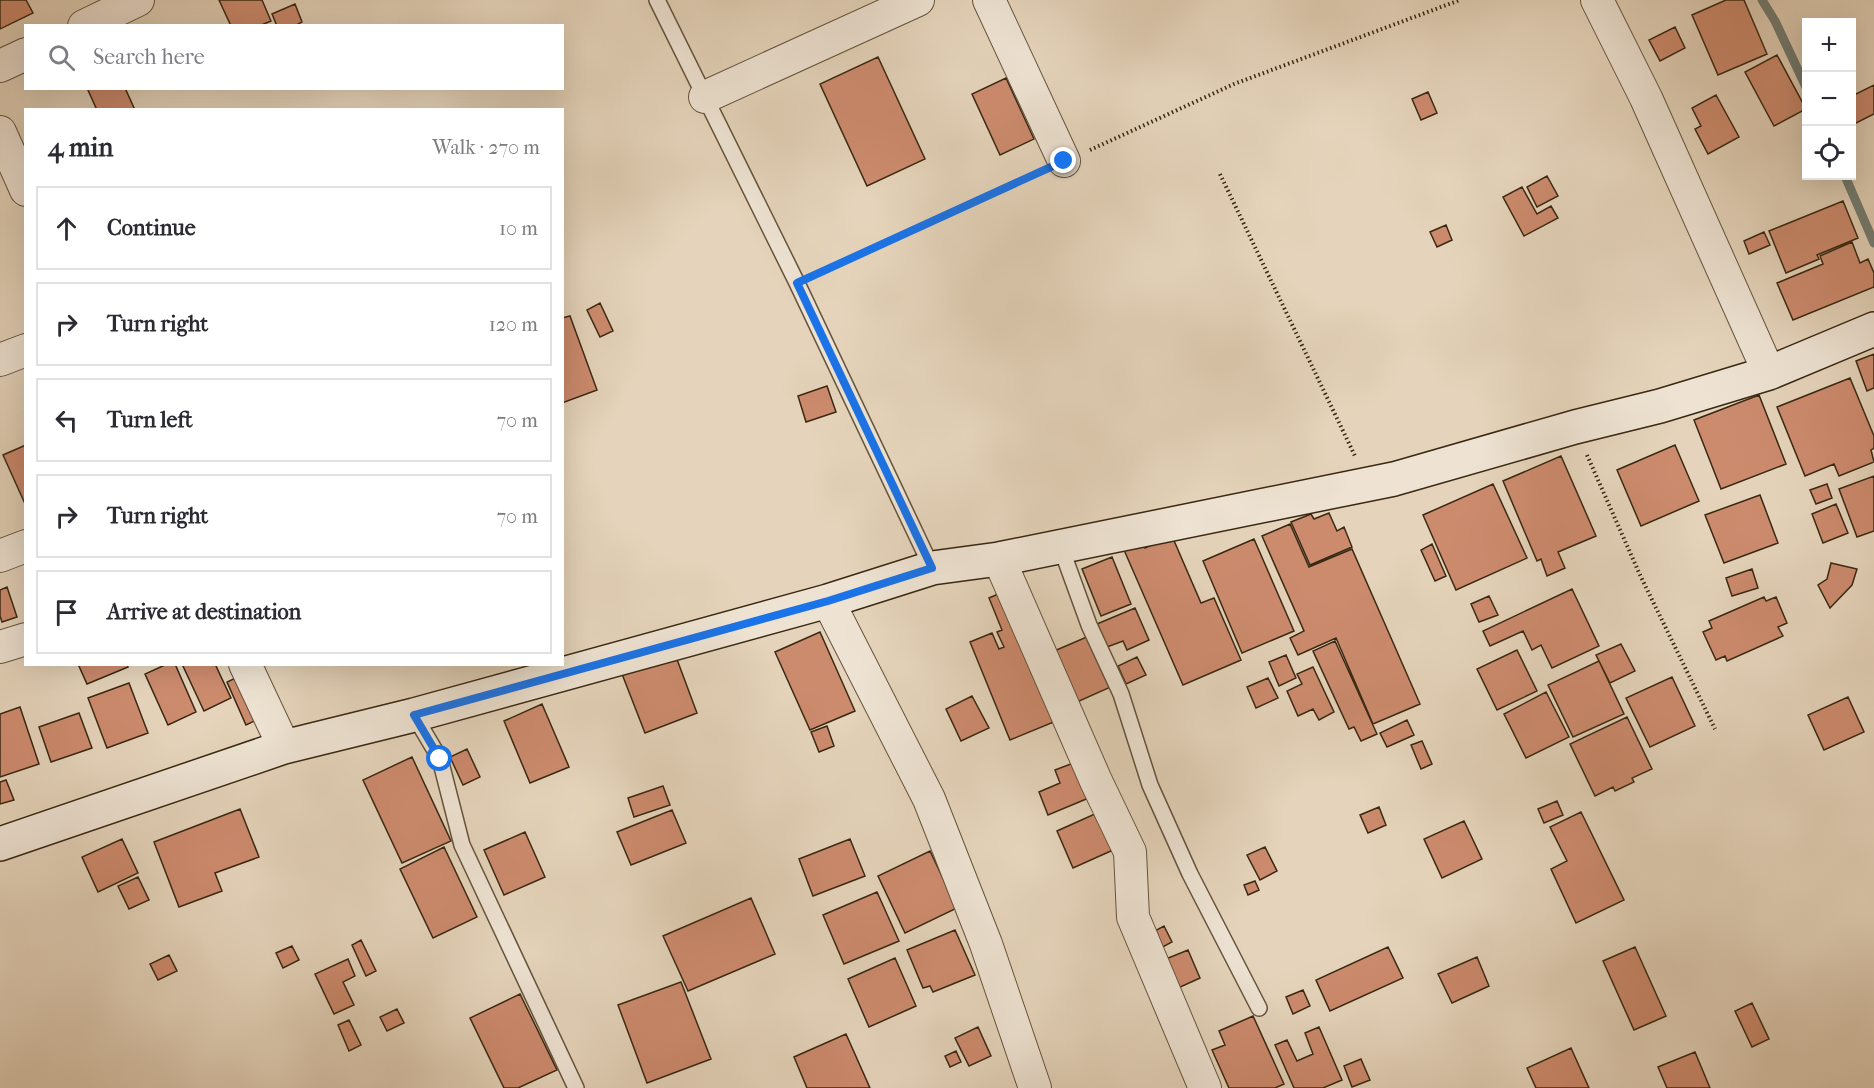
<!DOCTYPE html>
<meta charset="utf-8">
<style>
:root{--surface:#fff;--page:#f2f2f3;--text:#2b2b33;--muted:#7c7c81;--line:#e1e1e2}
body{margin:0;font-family:"IM FELL French Canon",serif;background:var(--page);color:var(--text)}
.controls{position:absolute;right:18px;top:18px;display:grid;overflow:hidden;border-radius:0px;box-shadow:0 6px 24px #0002}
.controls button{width:54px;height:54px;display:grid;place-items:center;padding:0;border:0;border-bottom:2px solid var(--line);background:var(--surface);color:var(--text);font:30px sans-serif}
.stop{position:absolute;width:18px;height:18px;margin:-14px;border:4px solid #1a73e8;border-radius:50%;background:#fff}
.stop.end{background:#1a73e8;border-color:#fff;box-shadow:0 2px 6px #0008}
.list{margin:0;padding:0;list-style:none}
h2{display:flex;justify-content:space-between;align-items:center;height:78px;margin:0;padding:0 24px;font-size:26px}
h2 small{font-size:20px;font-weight:400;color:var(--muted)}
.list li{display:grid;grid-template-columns:39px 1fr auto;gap:18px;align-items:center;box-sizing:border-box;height:84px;margin:0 12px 12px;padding:0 12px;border:2px solid var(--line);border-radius:0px}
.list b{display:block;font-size:22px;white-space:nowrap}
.list em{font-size:20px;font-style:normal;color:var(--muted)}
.icon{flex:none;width:33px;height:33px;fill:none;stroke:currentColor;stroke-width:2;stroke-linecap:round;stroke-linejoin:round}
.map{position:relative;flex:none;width:1874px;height:1088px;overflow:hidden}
.search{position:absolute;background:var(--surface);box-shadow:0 6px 24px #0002;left:24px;top:24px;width:540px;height:66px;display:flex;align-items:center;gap:15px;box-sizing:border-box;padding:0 21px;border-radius:0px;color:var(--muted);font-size:22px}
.panel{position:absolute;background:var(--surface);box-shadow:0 6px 24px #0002;left:24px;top:108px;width:540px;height:558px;border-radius:0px}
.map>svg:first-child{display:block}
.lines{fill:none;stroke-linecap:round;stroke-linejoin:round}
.stream{stroke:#727e76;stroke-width:9}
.building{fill:#cd8b6e;stroke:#392812;stroke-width:1.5}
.lane-casing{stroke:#64533c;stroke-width:18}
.street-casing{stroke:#64533c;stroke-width:34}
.secondary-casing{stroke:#392812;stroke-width:36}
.path{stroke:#392812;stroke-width:4;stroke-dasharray:1.5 3;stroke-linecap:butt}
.lane{stroke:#eee3d3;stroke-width:15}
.street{stroke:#eee3d3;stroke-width:32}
.secondary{stroke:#eee3d3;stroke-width:33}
.route{stroke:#1a73e8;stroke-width:8}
</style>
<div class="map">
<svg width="1874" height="1088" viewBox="0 0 1874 1088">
<rect width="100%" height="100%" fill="#e5d4bb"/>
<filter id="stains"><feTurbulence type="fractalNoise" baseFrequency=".00333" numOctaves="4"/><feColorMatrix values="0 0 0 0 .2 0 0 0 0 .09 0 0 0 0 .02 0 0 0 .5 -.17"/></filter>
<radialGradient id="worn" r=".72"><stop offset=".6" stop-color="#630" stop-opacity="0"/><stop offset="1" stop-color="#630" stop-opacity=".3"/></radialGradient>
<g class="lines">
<path class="stream" d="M1762 0 1775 21 1806 87
M1845 176 1874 243"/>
</g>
<path class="building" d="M0 0H26L33 13 0 29Z
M219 0H262L271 21 259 26H231Z
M1726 0H1744L1767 54 1718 75 1692 15Z
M295 4 302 22 295 26H277L272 14Z
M1675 27 1685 48 1660 61 1649 40Z
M1777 55 1806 109 1774 126 1745 72Z
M878 57 925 159 867 186 820 84Z
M1006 78 1034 139 1000 155 972 94Z
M1874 85V114L1852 125V96Z
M87 88H125L135 110H97Z
M1428 92 1437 113 1421 120 1412 99Z
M1716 95 1739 137 1708 154 1695 129 1701 126 1692 108Z
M1547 176 1558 196 1537 207 1527 187Z
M1522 187 1537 214 1551 206 1558 218 1524 236 1503 197Z
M1843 201 1858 238 1817 255 1819 259 1786 273 1769 231Z
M1446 225 1452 240 1437 247 1430 232Z
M1764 232 1770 245 1749 254 1744 241Z
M1852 242 1860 263 1868 259 1874 273V287L1793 320 1777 283 1823 264 1820 256Z
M600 303 613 331 600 337 587 310Z
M570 316 597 390 562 403V318Z
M1874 354V388L1867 391 1856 361Z
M1850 378 1874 436V448L1871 450 1874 462 1839 476 1834 464 1805 476 1777 407Z
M827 386 836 412 806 422 798 396Z
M1759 395 1786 464 1721 489 1694 420Z
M26 445V506L3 455Z
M1675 445 1699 501 1641 526 1617 470Z
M1561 456 1596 536 1558 552 1565 568 1547 576 1541 559 1537 561 1503 481Z
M1874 476V531L1857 537 1839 489Z
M1493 484 1527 558 1456 590 1423 515Z
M1827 484 1832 498 1816 504 1810 490Z
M1760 495 1778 543 1724 563 1705 515Z
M1836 504 1848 533 1823 543 1812 514Z
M1329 513 1337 531 1344 527 1352 547 1310 565 1291 522 1311 514 1314 519Z
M1290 524 1309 567 1352 549 1420 704 1373 724 1336 638 1298 655 1290 638 1304 631 1262 536Z
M1172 536 1201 603 1214 598 1241 660 1183 685 1124 550 1143 542 1145 548Z
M1254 539 1294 631 1242 653 1203 561Z
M1432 544 1446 576 1435 581 1421 550Z
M1112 557 1131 604 1101 616 1082 569Z
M1831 563 1857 569 1852 585 1830 608 1818 585 1827 579Z
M1752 569 1758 588 1732 596 1726 578Z
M7 587 17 617 2 622 0 616V590Z
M1010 589 1056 721 1010 740 970 642 992 633 999 649 1004 647 997 632 1002 630 989 598Z
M1572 589 1599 646 1552 668 1541 645 1532 650 1523 631 1490 646 1483 631Z
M1489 596 1498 615 1479 622 1471 604Z
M1764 597 1766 601 1776 597 1787 623 1778 627 1783 636 1727 661 1725 656 1716 660 1703 632 1712 628 1709 621Z
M1135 608 1149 640 1127 650 1123 641 1107 647 1097 624Z
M820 632 855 711 810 730 775 652Z
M1089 636 1113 686 1068 706 1045 655Z
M1335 641 1377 734 1361 741 1354 727 1349 729 1313 651Z
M1621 644 1635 671 1610 683 1596 655Z
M1517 650 1537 691 1497 710 1477 669Z
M675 654 697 713 645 733 622 674Z
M1286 655 1296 678 1279 686 1269 662Z
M1137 657 1146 675 1126 684 1118 666Z
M1599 661 1624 714 1573 737 1548 685Z
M78 664H127L128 667 87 684Z
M167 664H175L196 712 168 725 145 674Z
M182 664H215L231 698 204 711Z
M1313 667 1334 712 1319 720 1313 709 1298 716 1287 691 1302 684 1297 674Z
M244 674 263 717 246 725 227 682Z
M1672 677 1695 726 1650 747 1626 698Z
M1268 678 1278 698 1256 708 1247 687Z
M129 683 148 733 107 748 88 698Z
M1546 692 1569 737 1526 758 1504 714Z
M972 696 989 728 961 741 946 709Z
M1848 697 1864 732 1824 750 1808 715Z
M542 704 569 767 530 783 504 721Z
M20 707 39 764 0 777V714Z
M79 713 92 748 51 762 39 727Z
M1627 717 1652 769 1632 778 1634 782 1615 791 1613 787 1595 796 1570 744Z
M1407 720 1414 735 1387 747 1380 733Z
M827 726 834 746 819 752 811 732Z
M1422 741 1432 764 1421 769 1411 745Z
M467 749 480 777 463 785 450 757Z
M412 757 451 841 402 863 363 780Z
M1076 762 1091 797 1048 815 1039 792 1060 783 1055 770Z
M6 780 14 800 0 804V782Z
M663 786 670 805 634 817 628 798Z
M1557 801 1563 815 1544 823 1538 809Z
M1379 807 1386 825 1368 833 1360 815Z
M240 809 259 857 215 873 222 891 179 907 154 842Z
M672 810 686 843 631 865 617 832Z
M1581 812 1624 900 1576 923 1551 869 1567 861 1550 827Z
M1097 813 1113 850 1073 868 1057 831Z
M1464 821 1482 859 1442 878 1424 839Z
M525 832 545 877 504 895 484 850Z
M122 839 138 873 98 892 82 857Z
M850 839 865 876 813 896 799 859Z
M444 847 477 917 433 938 400 869Z
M1265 847 1277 871 1260 880 1247 855Z
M930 851 957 908 905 933 878 876Z
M138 877 149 900 129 909 118 886Z
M1255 881 1259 890 1248 895 1244 885Z
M877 892 899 941 844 964 823 915Z
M751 898 775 954 688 991 663 936Z
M1164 926 1172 942 1159 949 1151 933Z
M955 930 975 975 933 992 930 986 923 988 907 950Z
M361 940 376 971 366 976 352 945Z
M292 946 299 960 283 968 276 953Z
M1388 947 1403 978 1330 1011 1316 980Z
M1635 947 1666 1016 1634 1030 1603 961Z
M1188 950 1200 978 1178 988 1166 959Z
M169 955 177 971 158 980 150 964Z
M1477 957 1489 986 1452 1003 1438 974Z
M895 958 916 1006 869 1027 848 979Z
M348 959 355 976 343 982 354 1005 334 1014 315 974Z
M681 982 711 1059 647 1083 618 1005Z
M1303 990 1310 1006 1293 1014 1286 997Z
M520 994 557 1070 518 1088H504L470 1018Z
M1752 1003 1769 1039 1752 1047 1735 1011Z
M397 1009 404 1023 387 1031 380 1017Z
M1253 1016 1284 1084 1275 1088H1229L1212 1050 1225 1045 1219 1031Z
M349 1020 361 1045 349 1051 338 1025Z
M978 1027 991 1056 969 1066 955 1038Z
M1319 1027 1342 1080 1323 1088H1294L1275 1045 1287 1040 1297 1061 1313 1054 1305 1033Z
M846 1034 870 1088H807L794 1057Z
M1571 1048 1589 1088H1536L1527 1068Z
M956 1051 961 1062 950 1067 945 1056Z
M1695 1052 1710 1088H1667L1658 1067Z
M1361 1059 1370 1080 1352 1087 1344 1066Z"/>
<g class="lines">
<g class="lane-casing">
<path id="lane" d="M657 0 797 283 932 568
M1060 545 1089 625 1121 694 1150 785 1190 874 1259 1008
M414 715 440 759 462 845 576 1088"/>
</g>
<g class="street-casing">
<path id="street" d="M989 0 1064 161
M1597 0 1646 98 1769 373
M84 26 138 0
M0 66 26 54
M705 97 918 0
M0 132 26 190
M0 360 26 350
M0 556 26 546
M999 559 1096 781 1130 852 1133 917 1205 1088
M828 601 929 799 986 944 1035 1088
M0 647 26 639
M245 664 284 747"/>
</g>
<g class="secondary-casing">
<path id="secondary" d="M0 844 284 747 414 715 828 601 932 568 999 559 1394 479 1575 427 1660 406 1769 373 1874 329"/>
</g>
<path class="path" d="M1090 150 1234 84 1460 0
M1220 174 1355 456
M817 274 1037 174
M1587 455 1640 575 1715 729"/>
<use href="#lane" class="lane"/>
<use href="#street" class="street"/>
<use href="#secondary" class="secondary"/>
</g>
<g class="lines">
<path class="route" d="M440 759 414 715 828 601 932 568 797 283 1064 161"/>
</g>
<rect width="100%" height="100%" filter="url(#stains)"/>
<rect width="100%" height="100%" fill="url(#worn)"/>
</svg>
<div class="controls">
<button>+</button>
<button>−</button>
<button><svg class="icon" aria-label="locate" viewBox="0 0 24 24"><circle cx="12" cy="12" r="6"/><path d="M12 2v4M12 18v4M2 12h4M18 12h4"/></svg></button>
</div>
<div class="stop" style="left:440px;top:759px"></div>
<div class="stop end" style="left:1064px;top:161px"></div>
<div class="search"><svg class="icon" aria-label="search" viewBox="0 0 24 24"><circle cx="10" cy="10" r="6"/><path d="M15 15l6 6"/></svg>Search here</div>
<section class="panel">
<h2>4 min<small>Walk · 270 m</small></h2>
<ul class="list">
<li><svg class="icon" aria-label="ahead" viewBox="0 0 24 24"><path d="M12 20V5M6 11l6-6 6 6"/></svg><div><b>Continue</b></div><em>10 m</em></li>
<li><svg class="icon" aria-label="right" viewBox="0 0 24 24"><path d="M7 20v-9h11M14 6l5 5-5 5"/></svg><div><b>Turn right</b></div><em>120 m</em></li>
<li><svg class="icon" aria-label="left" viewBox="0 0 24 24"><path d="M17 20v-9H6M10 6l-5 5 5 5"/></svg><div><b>Turn left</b></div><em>70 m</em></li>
<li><svg class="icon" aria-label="right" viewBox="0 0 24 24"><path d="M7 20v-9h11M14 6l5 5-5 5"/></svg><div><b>Turn right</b></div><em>70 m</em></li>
<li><svg class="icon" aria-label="arrive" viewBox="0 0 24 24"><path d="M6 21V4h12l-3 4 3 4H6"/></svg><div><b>Arrive at destination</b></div></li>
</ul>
</section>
</div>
